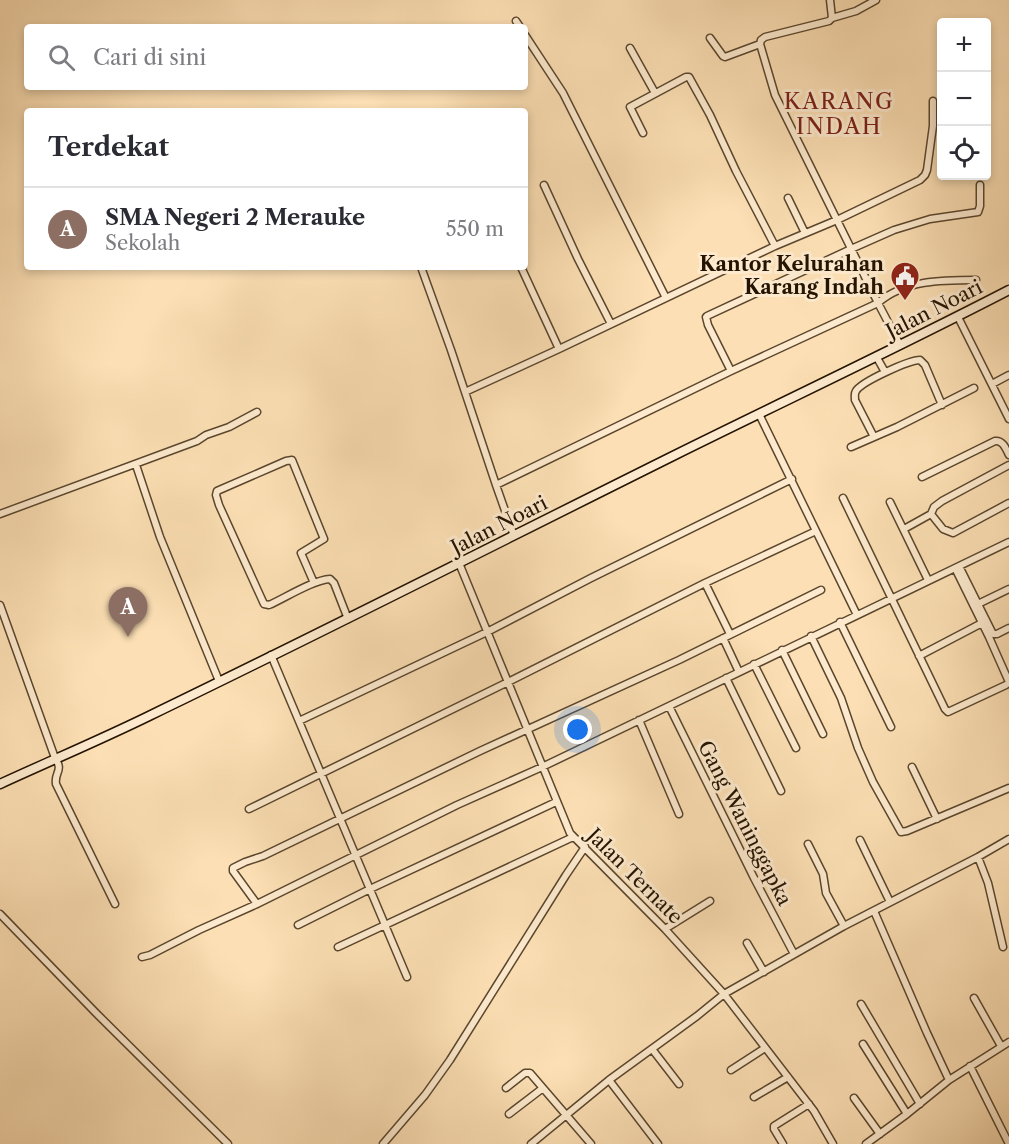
<!DOCTYPE html>
<html lang="id">
<meta charset="utf-8">
<style>
:root{--surface:#fff;--page:#f7f7f7;--text:#2b2b33;--muted:#7c7c81;--line:#e1e1e2;--accent:#8f2418}
body{margin:0;font-family:"Libre Caslon Text",serif;background:var(--page);color:var(--text)}
.controls{position:absolute;right:18px;top:18px;display:grid;overflow:hidden;border-radius:6px;box-shadow:0 3px 9px #0003}
.controls button{width:54px;height:54px;display:grid;place-items:center;padding:0;border:0;border-bottom:2px solid var(--line);background:var(--surface);color:var(--text);font:30px sans-serif}
.you{position:absolute;left:578px;top:730px;width:21px;height:21px;margin:-15px;border:4px solid #fff;border-radius:50%;background:#1a73e8;box-shadow:0 0 0 9px #1a73e833}
.badge{display:grid;place-items:center;width:39px;height:39px;border-radius:50%;background:var(--accent);color:#fff;font-size:20px;font-weight:700}
.pin{position:absolute;translate:-50% -50px;filter:drop-shadow(0 2px 3px #0008)}
.pin::after{content:'';position:absolute;top:32px;width:21px;height:18px;background:inherit;clip-path:polygon(0 0,100% 0,50% 100%)}
.list{margin:0;padding:0;list-style:none}
h2{display:flex;justify-content:space-between;align-items:center;height:78px;margin:0;padding:0 24px;font-size:26px}
h2 small{font-size:20px;font-weight:400;color:var(--muted)}
.list li{display:grid;grid-template-columns:39px 1fr auto;gap:18px;align-items:center;box-sizing:border-box;height:84px;padding:0 24px;border-top:2px solid var(--line)}
.list b{display:block;font-size:22px;white-space:nowrap}
.list p{margin:0;font-size:20px;white-space:nowrap;color:var(--muted)}
.list em{font-size:20px;font-style:normal;color:var(--muted)}
.icon{flex:none;width:33px;height:33px;fill:none;stroke:currentColor;stroke-width:2;stroke-linecap:round;stroke-linejoin:round}
.map{position:relative;flex:none;width:1009px;height:1144px;overflow:hidden}
.search{position:absolute;background:var(--surface);box-shadow:0 3px 9px #0003;left:24px;top:24px;width:504px;height:66px;display:flex;align-items:center;gap:15px;box-sizing:border-box;padding:0 21px;border-radius:6px;color:var(--muted);font-size:22px}
.panel{position:absolute;background:var(--surface);box-shadow:0 3px 9px #0003;left:24px;top:108px;width:504px;height:162px;border-radius:6px}
.map>svg:first-child{display:block}
.lines{fill:none;stroke-linecap:round;stroke-linejoin:round}
.street-casing{stroke:#5a462d;stroke-width:9}
.secondary-casing{stroke:#241300;stroke-width:11}
.street{stroke:#fdeace;stroke-width:6}
.secondary{stroke:#fdeace;stroke-width:8}
.labels{text-anchor:middle;stroke-width:6;stroke-linejoin:round;paint-order:stroke}
.poi-label{font-size:20px;font-weight:bold;fill:#241300;stroke:#fdeace;text-anchor:end}
.street-label{font-size:20px;fill:#241300;stroke:#fdeace}
.quarter-label{font-size:22px;letter-spacing:1.5px;fill:#7a1f14;stroke:#fdeace}
</style>
<div class="map">
<svg width="1009" height="1144" viewBox="0 0 1009 1144">
<rect width="100%" height="100%" fill="#fcdfb4"/>
<filter id="stains"><feTurbulence type="fractalNoise" baseFrequency=".00333" numOctaves="4"/><feColorMatrix values="0 0 0 0 .2 0 0 0 0 .09 0 0 0 0 .02 0 0 0 .5 -.17"/></filter>
<radialGradient id="worn" r=".72"><stop offset=".6" stop-color="#630" stop-opacity="0"/><stop offset="1" stop-color="#630" stop-opacity=".3"/></radialGradient>
<g class="lines">
<g class="street-casing">
<path id="street" d="M830 0 832 18 829 21 765 37 761 40 760 44 775 95 878 303 900 345
M832 18 856 11 876 0
M516 21 520 27
M525 35 563 93 666 298
M710 38 723 56 725 57 760 44
M630 48 655 93
M643 133 630 107 686 77H689L710 115 736 171 775 246
M544 185 578 259 611 324
M788 198 805 233
M421 267 451 350 496 485 514 536
M521 267 559 349
M958 317 1009 419
M876 356 885 372
M731 371 708 325 706 317 707 316 851 249 894 230 930 219 978 212 980 206V185
M992 384 1009 375
M465 392 559 349 775 246 837 220 920 180 925 175 927 170 933 126V101
M759 414 857 615
M874 437 855 400C855 396 854 394 856 391 861 382 909 360 920 360L925 365 942 405
M851 447 897 427 974 388
M136 465 160 537 219 681
M1009 465 942 501 934 507 931 514 943 529 953 533 1009 503
M922 477 995 441C1003 440 1006 449 1009 455
M496 485 731 371 878 303C904 280 942 280 976 280
M843 498 945 709 948 712 1006 685 1009 682 989 637 955 568
M890 502 928 580
M0 514 197 441 206 435 229 427 257 412
M904 529 931 514
M459 563 570 833 665 929 724 994 814 1111 833 1144
M959 566 993 634H997L1009 628
M314 583 301 553 324 539 292 460 286 461 217 491 216 495 219 505 264 604 269 605C285 598 313 580 330 579L334 583 348 619
M705 583 730 634
M978 604 1009 589
M0 605 55 758C64 771 54 772 56 784L115 904
M840 622 891 727
M811 636 841 698 858 748 873 782 901 832 907 831 1009 788
M723 638 739 672
M782 650 823 734
M271 655 407 977
M919 656 982 623
M754 664 796 748
M726 678 781 791
M669 706 754 878 794 954
M639 720 679 814
M299 721 487 632 591 578 792 479
M912 767 937 819
M249 809 508 682 705 583 816 531
M860 840 890 902
M808 844 823 874 826 893 844 926
M978 857 988 883 1003 947
M257 904 233 871V868L245 862 263 856 480 751 679 660 821 590
M874 911 927 1033 949 1080
M0 914 96 1013 228 1144
M298 925 370 889 556 802
M665 929 710 901
M747 943 764 972
M338 947 573 837
M142 957 150 955 199 930 257 904 457 805 542 767 669 706 1009 542
M974 998 1001 1046
M861 1004 920 1104
M863 1044 907 1114
M652 1049 679 1084
M970 1066 1009 1144
M731 1070 765 1048
M609 1080 658 1144
M506 1088 525 1073H530L591 1144
M754 1097 788 1077
M854 1098 880 1134
M509 1114 543 1088
M383 1144 425 1095 450 1060 566 875 585 847
M531 1144 609 1080 697 1016 724 994 844 926 978 857 1009 839
M783 1144 774 1129V1126L809 1104
M866 1144 907 1114 949 1080 1009 1042"/>
</g>
<g class="secondary-casing">
<path id="secondary" d="M0 784C50 761 100 740 149 716 325 631 500 542 675 455 786 400 899 347 1009 290"/>
</g>
<use href="#street" class="street"/>
<use href="#secondary" class="secondary"/>
</g>
<defs>
<g id="civic-pin" transform="scale(1.5)"><path d="M0 17L-7.5 6A9.5 9.5 0 1 1 7.5 6Z" fill="#8f2418" stroke="#fdeace"/><path d="M-.6-6.5H3V-4.5H.6V-3L4-1V1h2V6H-6V1h2V-1L-.6-3ZM-1.2 2.5V6h2.4V2.5Z" fill="#fff"/></g>
</defs>
<g fill-rule="evenodd">
<use href="#civic-pin" x="905" y="276"/>
</g>
<g class="labels">
<g class="poi-label">
<text x="884" y="271">Kantor Kelurahan<tspan x="884" dy="23">Karang Indah</tspan></text>
</g>
<g class="street-label">
<text transform="translate(934 309) rotate(-27)" y="7">Jalan Noari</text>
<text transform="translate(499 525) rotate(-27)" y="7">Jalan Noari</text>
<text transform="translate(745 823) rotate(63)" y="7">Gang Waninggapka</text>
<text transform="translate(635 876) rotate(45)" y="7">Jalan Ternate</text>
</g>
<g class="quarter-label">
<text x="839" y="109">KARANG<tspan x="839" dy="25">INDAH</tspan></text>
</g>
</g>
<rect width="100%" height="100%" filter="url(#stains)"/>
<rect width="100%" height="100%" fill="url(#worn)"/>
</svg>
<div class="controls">
<button>+</button>
<button>−</button>
<button><svg class="icon" aria-label="locate" viewBox="0 0 24 24"><circle cx="12" cy="12" r="6"/><path d="M12 2v4M12 18v4M2 12h4M18 12h4"/></svg></button>
</div>
<div class="you"></div>
<div class="pin badge" style="left:128px;top:637px;background:#8d6e63">A</div>
<div class="search"><svg class="icon" aria-label="search" viewBox="0 0 24 24"><circle cx="10" cy="10" r="6"/><path d="M15 15l6 6"/></svg>Cari di sini</div>
<section class="panel">
<h2>Terdekat<small></small></h2>
<ul class="list">
<li><span class="badge" style="background:#8d6e63">A</span><div><b>SMA Negeri 2 Merauke</b><p>Sekolah</p></div><em>550 m</em></li>
</ul>
</section>
</div>
